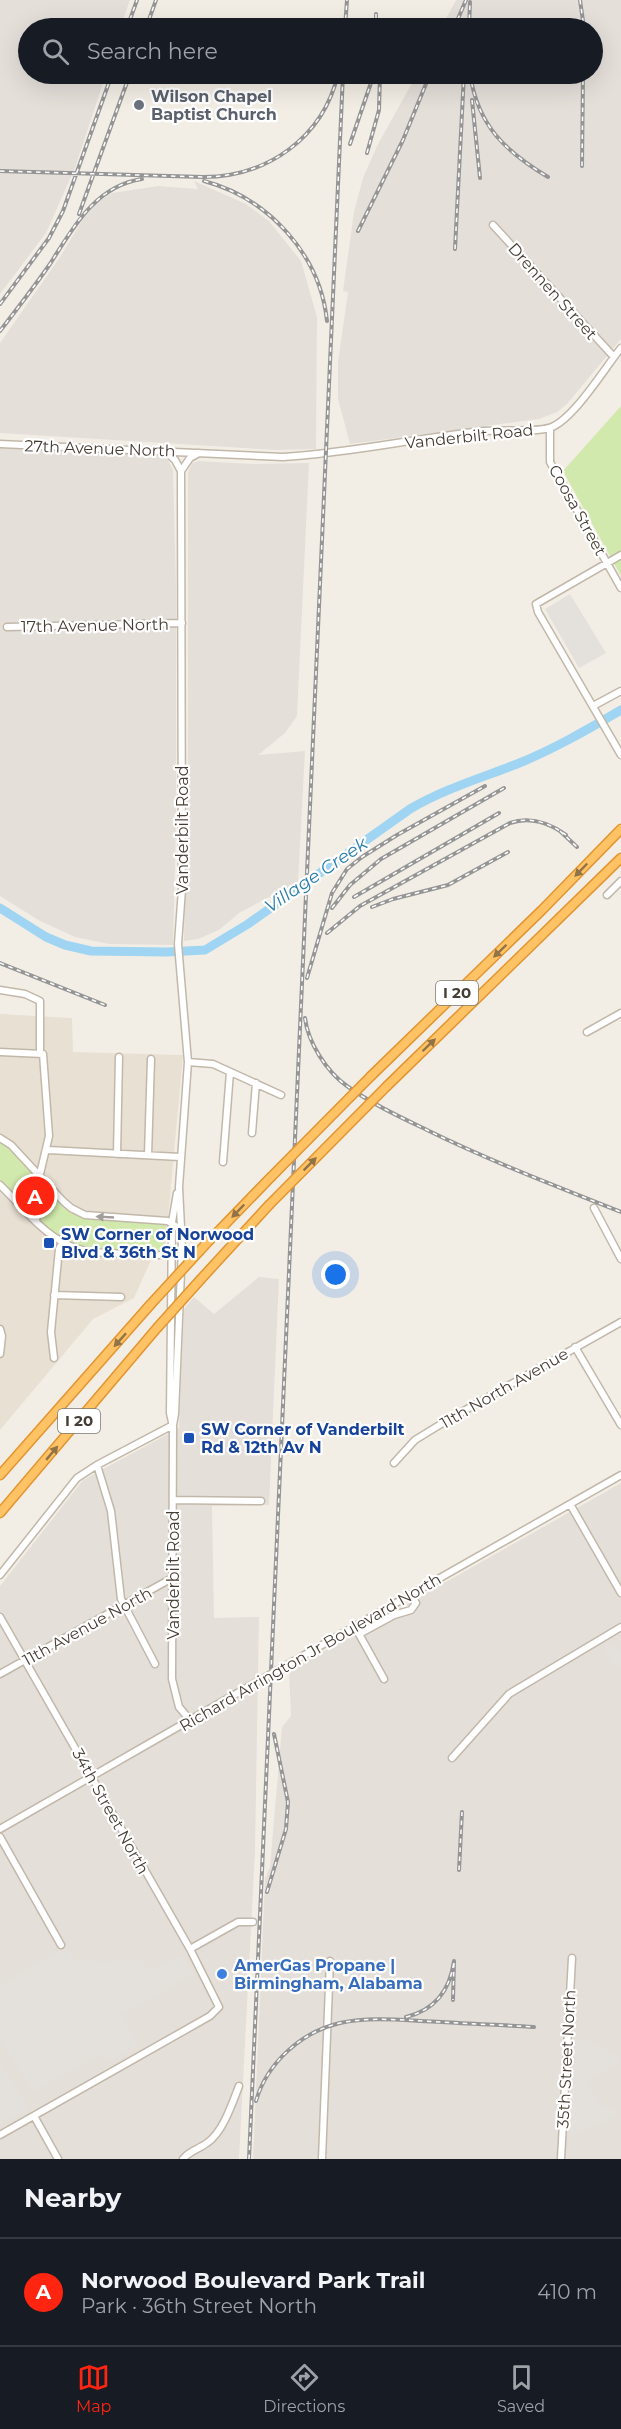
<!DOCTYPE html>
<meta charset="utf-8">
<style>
:root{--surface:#171b24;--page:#20242c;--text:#f1f3f6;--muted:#9ea1a6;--line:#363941;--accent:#ff2510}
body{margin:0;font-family:Montserrat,sans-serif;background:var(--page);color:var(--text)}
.you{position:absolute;left:336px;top:1275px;width:21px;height:21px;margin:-15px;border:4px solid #fff;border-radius:50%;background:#1a73e8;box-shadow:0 0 0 9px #1a73e833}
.badge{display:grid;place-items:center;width:39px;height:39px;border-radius:50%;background:var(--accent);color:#fff;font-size:20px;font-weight:700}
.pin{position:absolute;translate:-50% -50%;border:3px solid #fff;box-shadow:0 2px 6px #0006}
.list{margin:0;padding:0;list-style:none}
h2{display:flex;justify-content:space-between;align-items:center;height:78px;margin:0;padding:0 24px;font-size:26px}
h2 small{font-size:20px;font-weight:400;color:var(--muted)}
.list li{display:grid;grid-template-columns:39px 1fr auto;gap:18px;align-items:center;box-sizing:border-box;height:108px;padding:0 24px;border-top:2px solid var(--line)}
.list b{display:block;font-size:22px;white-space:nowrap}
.list p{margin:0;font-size:20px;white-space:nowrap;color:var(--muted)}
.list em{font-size:20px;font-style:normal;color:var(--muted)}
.icon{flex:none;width:33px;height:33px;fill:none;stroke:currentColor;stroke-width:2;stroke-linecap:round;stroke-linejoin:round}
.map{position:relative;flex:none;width:621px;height:2159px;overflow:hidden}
.search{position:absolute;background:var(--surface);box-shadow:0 6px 24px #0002;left:18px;right:18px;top:18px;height:66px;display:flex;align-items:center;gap:15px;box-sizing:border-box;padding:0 21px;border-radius:33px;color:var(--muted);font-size:22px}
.sheet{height:186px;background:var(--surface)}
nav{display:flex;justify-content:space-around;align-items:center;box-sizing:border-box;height:84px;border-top:2px solid var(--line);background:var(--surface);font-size:16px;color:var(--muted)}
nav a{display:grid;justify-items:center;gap:3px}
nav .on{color:var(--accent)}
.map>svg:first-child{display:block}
.residential{fill:#e7e0d3}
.industrial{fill:#e5dfda}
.green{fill:#d1e9ac}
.parking{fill:#e4e1dd}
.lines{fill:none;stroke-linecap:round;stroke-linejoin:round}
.river{stroke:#9fd5f2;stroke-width:9}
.minor-casing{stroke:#c2b8aa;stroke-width:9}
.highway-casing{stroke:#e29530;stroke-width:11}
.minor{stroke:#fff;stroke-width:6}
.highway{stroke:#ffc264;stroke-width:8}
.rail-casing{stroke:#959595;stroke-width:4}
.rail{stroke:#fff;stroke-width:1.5;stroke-dasharray:4.5;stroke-linecap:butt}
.minor-bridge-casing{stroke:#c2b8aa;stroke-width:9;stroke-linecap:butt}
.highway-bridge-casing{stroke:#e29530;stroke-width:11;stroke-linecap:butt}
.minor-bridge{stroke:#fff;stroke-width:6}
.highway-bridge{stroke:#ffc264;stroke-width:8}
.oneway{fill:#907347}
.oneway2{fill:#a29e9a}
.worship-dot{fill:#6b7280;stroke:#fff;stroke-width:2}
.transit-dot{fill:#1a4fb4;stroke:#fff;stroke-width:2}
.shop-dot{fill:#3f7fe0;stroke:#fff;stroke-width:2}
.labels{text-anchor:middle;stroke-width:4.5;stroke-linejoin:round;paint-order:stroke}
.shield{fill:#fff;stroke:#7e7871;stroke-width:1.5}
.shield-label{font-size:15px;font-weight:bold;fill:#463e34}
.worship-label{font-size:16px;font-weight:bold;fill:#5b616d;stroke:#fff;text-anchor:start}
.street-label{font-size:16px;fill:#463e34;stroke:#fff}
.transit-label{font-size:16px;font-weight:bold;fill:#164399;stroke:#fff;text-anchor:start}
.shop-label{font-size:16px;font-weight:bold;fill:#366cbe;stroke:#fff;text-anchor:start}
.water-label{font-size:18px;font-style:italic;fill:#297dad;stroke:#fff}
</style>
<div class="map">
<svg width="621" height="2159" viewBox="0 0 621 2159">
<rect width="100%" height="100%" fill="#f3eee5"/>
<path class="residential" d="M0 1014 72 1018 73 1052 183 1055 165 1251 151 1260 134 1298 93 1319 0 1430Z"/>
<path class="industrial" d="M0 0H130L120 28H28V74H106L75 168 46 233 0 294Z
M456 0H621V339L567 404 557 412 539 419 350 444 338 399V362L348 292 343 291 354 212 363 178 377 146 417 74H592V28H441Z
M194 181 246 204 269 221 301 261 317 317 316 449 276 450 0 433V343L60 257 83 219 97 203 112 193 158 186 198 189Z
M0 448 159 455 168 460 173 470 176 587V823L173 945 109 944 75 937 40 921 0 896Z
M199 461 253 464 309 463 297 716 285 733 258 755 305 751 298 882 239 913 219 930 198 939 184 941 188 753V472L192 463Z
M259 1277 279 1279 269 1505 212 1506 214 1618 259 1617 255 1851 239 2159H0V1586L83 1480 179 1428 184 1309 194 1297 214 1314Z
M621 1483V2159H253L265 1878 270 1867 282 1727 291 1716 289 1671Z"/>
<path class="green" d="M621 406V576L563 471Z
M0 1141 10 1146 69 1210 83 1217 153 1222 166 1225 163 1253C138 1251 109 1253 84 1247 49 1240 24 1206 0 1182Z"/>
<path class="parking" d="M570 594 606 653 579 668 545 609Z
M614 1643 621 1655V1665L615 1668 604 1648Z
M66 1948 74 1960 107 1962 129 1958 141 1962 151 1971 182 1956 193 1974 131 2009 119 2013 139 2045 106 2062 99 2054 32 2092 0 2036V1985Z
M584 2036 617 2056 620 2060 586 2084 605 2110 612 2105 619 2115 570 2137 575 2046Z
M0 2061 28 2109 0 2124Z"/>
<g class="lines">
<path class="river" d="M0 908 46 937 65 945 91 951 167 952 205 950 248 924 410 809C444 789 481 778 517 764 554 749 587 730 621 710"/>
<g class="minor-casing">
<path id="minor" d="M493 225 614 357
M550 428V462L621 588
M0 444 283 457C350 453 416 438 483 431 501 429 538 433 552 427 575 417 604 369 621 348
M181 471 190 458 199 453
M621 555 536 604 538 612 621 755
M7 627 182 623
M593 706 621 691
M607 895 621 881
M0 990 25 994 40 1001V1052L43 1054 49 1136 40 1174 36 1222
M587 1032 621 1013
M0 1052 43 1054
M188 1062 213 1064 281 1095
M252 1133 256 1083
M0 1138 11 1145 62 1200 71 1208 85 1215 168 1221 181 1230
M48 1150 180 1157
M117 1154 119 1057
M148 1155 151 1059
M223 1162 230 1072
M0 1185C25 1209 47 1241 82 1250 98 1254 117 1253 133 1254 151 1255 166 1258 182 1248
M594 1208 621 1259
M54 1295 121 1297
M0 1329 2 1336 0 1354
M575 1347 621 1425
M54 1358 51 1332 59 1249 62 1243
M172 1422 170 1413 172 1222 177 1193
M394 1463 415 1440 446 1421 621 1322
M97 1465 111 1511 121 1599 155 1664
M173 1500 261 1501
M570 1504 621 1593
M0 1575 77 1478 97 1465 173 1425
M403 1599 621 1475
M0 1617 190 1949 219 2007 210 2016 0 2135
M0 1674 174 1577
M384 1679 359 1634 394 1615 411 1610 416 1603 411 1595
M452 1758 509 1694 621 1627
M0 1829 190 1720 179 1707 172 1679 173 1425 175 1414 182 1248 179 1187 188 1062 178 944 182 889 181 471 175 460 165 451
M0 1837 61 1945
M190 1949 238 1922H253
M34 2116 58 2159
M183 2159C189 2151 199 2149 207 2143 223 2132 232 2104 239 2086
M322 2159 330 1961
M561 2159 572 1958"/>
</g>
<g class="highway-casing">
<path id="highway" d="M371 1076 542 910 621 829
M387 1086 621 858
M205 1245 271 1177
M201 1279 269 1205
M0 1475 150 1305
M0 1513 157 1328"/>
</g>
<use href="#minor" class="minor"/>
<use href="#highway" class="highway"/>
<g class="rail-casing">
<path id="rail" d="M580 0 584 28
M376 14V28
M127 28 137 0
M146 28 156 0
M345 28 347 0
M454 28 466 0
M469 28 470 2
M470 74C478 126 505 151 548 177
M472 100 480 178
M350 144 374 74
M367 153 379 110 380 74
M582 166 583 74
M0 171 203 177C267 177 323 138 338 74
M204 181C268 198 320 254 327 321
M79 214 130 74
M358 231 403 140 430 74
M455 249 464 74
M0 304 49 238 63 211 112 74
M0 331C17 309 34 287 50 264 73 228 95 186 142 179
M560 831 577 847
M354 897 499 813
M372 907 393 899 448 885 508 852
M332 908 350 885 381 859 504 788
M327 933 360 906 510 823C531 816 549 823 566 835
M0 963 105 1005
M307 978 332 893 347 869 362 857 397 835 485 786
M305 1018C308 1043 327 1072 347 1086 372 1104 400 1117 427 1130 490 1161 556 1186 621 1212
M459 1870 462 1812
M267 1892 286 1829 288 1802 274 1734
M406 2017C435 2010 450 1990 454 1961L453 2000
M256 2101C267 2063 301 2032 340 2023 373 2016 408 2021 442 2022 472 2024 503 2025 534 2027
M249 2159 343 74"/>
</g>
<use href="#rail" class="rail"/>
<g class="minor-bridge-casing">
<path id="minor-bridge" d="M190 1720 403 1599"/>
</g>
<g class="highway-bridge-casing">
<path id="highway-bridge" d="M271 1177 371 1076
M269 1205 387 1086
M150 1305 205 1245
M157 1328 201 1279"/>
</g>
<use href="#minor-bridge" class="minor-bridge"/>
<use href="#highway-bridge" class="highway-bridge"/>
</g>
<defs><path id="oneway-solid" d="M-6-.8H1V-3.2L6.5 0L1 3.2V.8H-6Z" transform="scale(1.5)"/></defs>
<g class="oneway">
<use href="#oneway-solid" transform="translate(581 870) rotate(134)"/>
<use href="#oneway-solid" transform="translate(500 951) rotate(136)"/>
<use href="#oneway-solid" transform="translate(429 1045) rotate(-44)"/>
<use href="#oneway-solid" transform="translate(310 1164) rotate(-45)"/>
<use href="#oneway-solid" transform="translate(238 1211) rotate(134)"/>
<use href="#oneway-solid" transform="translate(120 1340) rotate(132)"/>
<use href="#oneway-solid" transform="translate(52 1453) rotate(-50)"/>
</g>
<use class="oneway2" href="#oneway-solid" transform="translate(105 1217) rotate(-177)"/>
<circle class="worship-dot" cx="139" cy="105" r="6"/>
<g class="transit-dot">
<rect x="43" y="1237" width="12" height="12" rx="3"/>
<rect x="183" y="1432" width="12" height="12" rx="3"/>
</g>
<circle class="shop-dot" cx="222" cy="1974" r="6"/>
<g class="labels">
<g class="shield">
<rect x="436" y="981" width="42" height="24" rx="4.5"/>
<rect x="58" y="1409" width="42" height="24" rx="4.5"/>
</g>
<g class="shield-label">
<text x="457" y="998">I 20</text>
<text x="79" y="1426">I 20</text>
</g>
<g class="worship-label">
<text x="151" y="102">Wilson Chapel<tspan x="151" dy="18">Baptist Church</tspan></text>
</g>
<g class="street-label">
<text transform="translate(553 291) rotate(48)" y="6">Drennen Street</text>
<text transform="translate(469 436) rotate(-6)" y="6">Vanderbilt Road</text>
<text transform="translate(100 448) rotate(2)" y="6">27th Avenue North</text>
<text transform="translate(578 510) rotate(61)" y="6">Coosa Street</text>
<text transform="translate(95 625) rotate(-1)" y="6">17th Avenue North</text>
<text transform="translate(182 830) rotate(-90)" y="6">Vanderbilt Road</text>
<text transform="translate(504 1388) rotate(-30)" y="6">11th North Avenue</text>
<text transform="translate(173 1575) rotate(-90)" y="6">Vanderbilt Road</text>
<text transform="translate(87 1626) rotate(-29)" y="6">11th Avenue North</text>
<text transform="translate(310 1652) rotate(-30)" y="6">Richard Arrington Jr Boulevard North</text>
<text transform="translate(111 1811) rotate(61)" y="6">34th Street North</text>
<text transform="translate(566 2059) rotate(-87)" y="6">35th Street North</text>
</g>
<g class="transit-label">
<text x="61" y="1240">SW Corner of Norwood<tspan x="61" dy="18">Blvd &amp; 36th St N</tspan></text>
<text x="201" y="1435">SW Corner of Vanderbilt<tspan x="201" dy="18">Rd &amp; 12th Av N</tspan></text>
</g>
<g class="shop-label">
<text x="234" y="1971">AmerGas Propane |<tspan x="234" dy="18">Birmingham, Alabama</tspan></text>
</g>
<g class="water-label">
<text transform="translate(316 875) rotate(-34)" y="6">Village Creek</text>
</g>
</g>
</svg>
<div class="you"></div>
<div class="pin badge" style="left:35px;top:1196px">A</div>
<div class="search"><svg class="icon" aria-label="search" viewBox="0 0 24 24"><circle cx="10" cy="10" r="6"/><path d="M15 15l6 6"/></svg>Search here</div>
</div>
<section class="sheet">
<h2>Nearby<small></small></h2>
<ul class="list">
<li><span class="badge">A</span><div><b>Norwood Boulevard Park Trail</b><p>Park · 36th Street North</p></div><em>410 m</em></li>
</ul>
</section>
<nav>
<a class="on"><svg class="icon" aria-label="map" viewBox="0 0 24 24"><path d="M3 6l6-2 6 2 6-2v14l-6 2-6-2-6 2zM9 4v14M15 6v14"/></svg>Map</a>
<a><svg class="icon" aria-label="directions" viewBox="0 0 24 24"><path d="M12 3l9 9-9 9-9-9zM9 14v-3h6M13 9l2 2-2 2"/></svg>Directions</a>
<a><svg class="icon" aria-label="saved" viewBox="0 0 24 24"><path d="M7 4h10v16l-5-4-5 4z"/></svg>Saved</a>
</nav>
